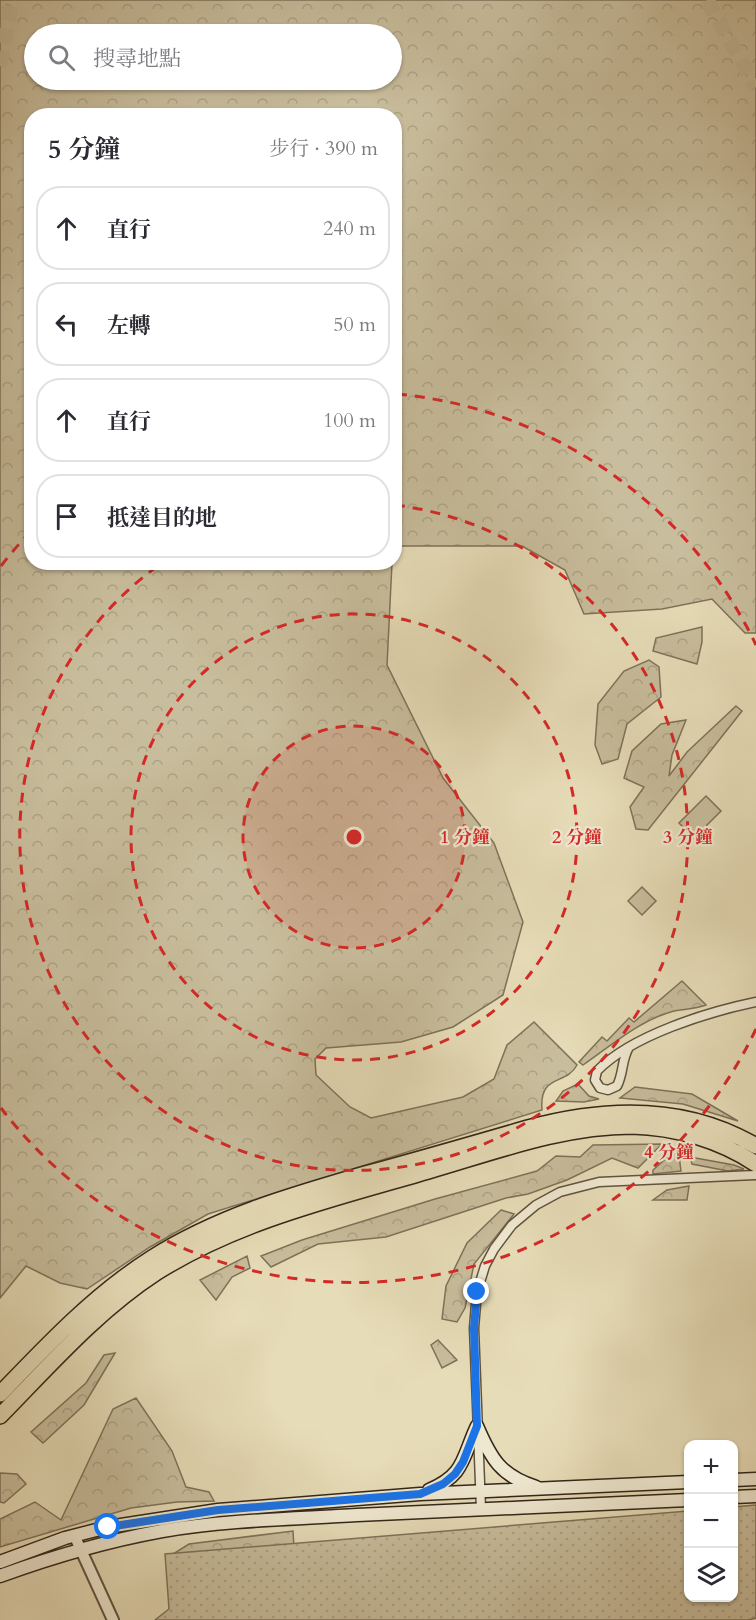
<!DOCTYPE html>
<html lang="zh-TW">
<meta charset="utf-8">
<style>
:root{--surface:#fff;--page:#f7f7f7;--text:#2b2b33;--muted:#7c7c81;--line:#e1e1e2}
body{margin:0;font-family:Cardo,"Noto Serif TC",serif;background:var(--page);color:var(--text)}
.controls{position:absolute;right:18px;bottom:18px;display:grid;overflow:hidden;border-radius:12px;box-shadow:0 2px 4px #0004}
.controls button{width:54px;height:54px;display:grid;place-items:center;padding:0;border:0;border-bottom:2px solid var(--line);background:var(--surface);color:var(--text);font:30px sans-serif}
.stop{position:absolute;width:18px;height:18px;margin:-14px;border:4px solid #1a73e8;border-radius:50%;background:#fff}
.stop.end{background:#1a73e8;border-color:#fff;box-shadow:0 2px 6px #0008}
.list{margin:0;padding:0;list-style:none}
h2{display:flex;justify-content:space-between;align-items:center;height:78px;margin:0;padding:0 24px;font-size:26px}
h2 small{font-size:20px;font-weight:400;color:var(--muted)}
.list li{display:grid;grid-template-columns:39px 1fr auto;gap:18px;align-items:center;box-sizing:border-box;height:84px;margin:0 12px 12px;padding:0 12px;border:2px solid var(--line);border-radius:24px}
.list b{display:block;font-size:22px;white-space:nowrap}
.list em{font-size:20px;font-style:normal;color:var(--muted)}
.icon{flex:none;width:33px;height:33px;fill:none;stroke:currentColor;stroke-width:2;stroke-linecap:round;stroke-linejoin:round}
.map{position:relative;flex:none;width:756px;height:1620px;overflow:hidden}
.search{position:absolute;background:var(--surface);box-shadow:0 2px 4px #0004;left:24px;top:24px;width:378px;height:66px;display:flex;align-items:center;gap:15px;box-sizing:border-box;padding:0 21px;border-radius:33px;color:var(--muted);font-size:22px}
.panel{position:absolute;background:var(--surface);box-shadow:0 2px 4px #0004;left:24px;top:108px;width:378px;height:462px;border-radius:24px}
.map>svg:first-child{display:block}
.green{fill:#c8bd9c;stroke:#7e725a;stroke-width:1.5}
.forest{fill:url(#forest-crowns);stroke:#7e725a;stroke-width:1.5;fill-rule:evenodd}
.park{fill:url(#park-dots);stroke:#7e725a;stroke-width:1.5}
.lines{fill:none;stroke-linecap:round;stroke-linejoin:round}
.motorway-tunnel{stroke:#c2b897;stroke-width:15;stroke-dasharray:15 8;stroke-linecap:butt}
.minor-casing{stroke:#605440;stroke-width:11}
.tertiary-casing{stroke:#605440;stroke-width:14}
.secondary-casing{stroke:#332619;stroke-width:15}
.motorway-casing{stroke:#332619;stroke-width:18}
.minor{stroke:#efe8d0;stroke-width:8}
.tertiary{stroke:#efe8d0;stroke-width:10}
.secondary{stroke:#efe8d0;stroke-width:12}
.motorway{stroke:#e6dcb7;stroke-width:15}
.route{stroke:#1a73e8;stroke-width:8}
.ring{fill:none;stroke:#d62828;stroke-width:3;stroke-dasharray:10 8}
.centre{fill:#d62828;stroke:#efe8d0;stroke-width:3}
.ring-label{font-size:18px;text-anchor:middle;font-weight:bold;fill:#d62828;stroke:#efe8d0;stroke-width:4.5;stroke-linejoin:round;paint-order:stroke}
</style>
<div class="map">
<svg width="756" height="1620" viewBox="0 0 756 1620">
<defs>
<pattern id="forest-crowns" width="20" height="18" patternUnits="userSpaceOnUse" patternTransform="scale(1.5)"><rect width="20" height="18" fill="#c8bd9c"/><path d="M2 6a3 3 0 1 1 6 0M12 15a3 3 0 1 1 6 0" fill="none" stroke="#aca286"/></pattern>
<pattern id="park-dots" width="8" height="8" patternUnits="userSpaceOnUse" patternTransform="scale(1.5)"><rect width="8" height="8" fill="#c8bd9c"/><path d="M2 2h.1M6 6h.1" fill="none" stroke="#aca286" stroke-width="1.8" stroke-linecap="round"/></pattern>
</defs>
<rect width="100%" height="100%" fill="#e6dcb7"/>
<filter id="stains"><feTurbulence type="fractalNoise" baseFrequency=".00333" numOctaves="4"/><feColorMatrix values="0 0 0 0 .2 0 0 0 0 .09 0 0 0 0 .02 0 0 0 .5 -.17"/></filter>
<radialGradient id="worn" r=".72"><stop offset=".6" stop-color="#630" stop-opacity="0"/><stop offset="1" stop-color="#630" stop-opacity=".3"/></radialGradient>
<path class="green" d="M706 796 721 811 694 838 679 823Z
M642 887 656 901 642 915 628 901Z"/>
<path class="forest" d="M0 0H756V633H745L712 599 662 609 584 614 565 570 522 546H395L394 116H32V562L392 563 387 665 443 778 494 843 523 922 503 995 453 1027 401 1042 326 1048 315 1059 316 1075 350 1107 371 1118 463 1097 494 1079 507 1045 534 1022 577 1065C566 1086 539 1073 542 1110L208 1214 150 1247 87 1289 60 1283 26 1266 0 1298ZM34 34H392V80H34Z
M702 627V642L697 664 653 651 656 638Z
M649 660 659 667 661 697 627 724 618 759 602 764 595 745 598 704 624 671Z
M736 706 742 711 648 830 636 829 630 807 644 787 624 778 632 751 661 724 686 720 672 755 669 776 687 752Z
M682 981 706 1005C695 1009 685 1009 674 1011 639 1020 611 1046 583 1065L579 1062 602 1037 607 1041 629 1018 634 1022Z
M578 1084 589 1096 599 1099 584 1102 556 1101 563 1091Z
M635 1087 692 1094 738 1121 683 1104 620 1098Z
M662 1144 638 1168 612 1158 567 1180 528 1194 506 1198 386 1237 318 1244 271 1267 261 1256 302 1240 435 1199 537 1171 556 1156 580 1157 593 1145Z
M678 1148 681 1171 653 1174V1170Z
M690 1157 734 1165 744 1169 728 1171 692 1164Z
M689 1186 687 1200H653L667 1190Z
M501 1210 514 1214 474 1264 465 1308 457 1322 442 1319 446 1286 467 1243Z
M247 1256 250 1268 232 1277 216 1300 200 1280Z
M438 1340 457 1360 442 1368 431 1345Z
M115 1353 84 1405 43 1443 31 1432 86 1383 104 1355Z
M136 1398 172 1451 186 1487 209 1492 214 1501 177 1502 131 1508 0 1547V1519L35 1502 61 1520 113 1409Z
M0 1473 17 1474 26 1484 4 1503 0 1502Z
M293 1531 294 1548 173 1554 189 1544Z"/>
<path class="park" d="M756 1505V1618L748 1620H155L169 1609 165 1554 688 1511V1598H734V1507Z"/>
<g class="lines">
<path class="motorway-tunnel" d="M707 0 756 87
M0 66 12 0"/>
<g class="minor-casing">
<path id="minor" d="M629 1047C621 1061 624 1072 617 1086L608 1090 600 1088 595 1080 597 1071C632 1035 708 1012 756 1002
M481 1509 474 1328 477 1292 485 1266 494 1249 512 1225 536 1205 560 1192 599 1182 755 1175"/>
</g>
<g class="tertiary-casing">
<path id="tertiary" d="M75 1537 113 1620"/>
</g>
<g class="secondary-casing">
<path id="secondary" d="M477 1426C491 1459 501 1476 536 1487
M734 1480 756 1479
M429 1490C465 1475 462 1458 477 1426
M734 1497 756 1496
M0 1562 65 1538 108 1527 218 1510 420 1494 688 1482
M0 1576C52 1557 107 1541 162 1531 226 1520 292 1519 357 1515 467 1509 578 1506 688 1500"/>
</g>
<g class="motorway-casing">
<path id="motorway" d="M0 1394C47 1345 94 1295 152 1258 217 1217 289 1196 362 1175 417 1160 473 1144 528 1128 605 1107 685 1104 756 1146
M0 1416C50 1365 97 1311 157 1272 240 1220 336 1198 428 1171 494 1152 562 1126 632 1126 675 1127 720 1140 756 1164"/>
</g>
<use href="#minor" class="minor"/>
<use href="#tertiary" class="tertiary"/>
<use href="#secondary" class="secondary"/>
<use href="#motorway" class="motorway"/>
</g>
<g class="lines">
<path class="route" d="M108 1527 218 1510 420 1494 443 1484 455 1474 463 1462 477 1426 474 1328 477 1292"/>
</g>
<circle cx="354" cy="837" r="111" fill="#d62828" fill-opacity=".12"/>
<g class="ring">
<circle cx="354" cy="837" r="111"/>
<circle cx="354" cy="837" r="223"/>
<path d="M395 505A334 334 0 1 1 162 563"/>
<path d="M756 1029A445 445 0 0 1 1 1108M1 566A445 445 0 0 1 31 531M397 394A445 445 0 0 1 756 645"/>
</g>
<circle cx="354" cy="837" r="9" class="centre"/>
<g class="ring-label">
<text x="465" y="843">1 分鐘</text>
<text x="577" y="843">2 分鐘</text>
<text x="688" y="843">3 分鐘</text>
<text x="669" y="1158">4 分鐘</text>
</g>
<rect width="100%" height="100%" filter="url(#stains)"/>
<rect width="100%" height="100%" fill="url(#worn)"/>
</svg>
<div class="controls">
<button>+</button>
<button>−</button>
<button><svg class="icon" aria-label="layers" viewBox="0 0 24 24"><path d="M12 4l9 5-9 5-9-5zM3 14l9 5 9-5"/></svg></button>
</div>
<div class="stop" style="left:108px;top:1527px"></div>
<div class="stop end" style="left:477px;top:1292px"></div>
<div class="search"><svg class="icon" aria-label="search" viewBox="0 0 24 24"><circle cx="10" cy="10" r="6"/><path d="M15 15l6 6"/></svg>搜尋地點</div>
<section class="panel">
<h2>5 分鐘<small>步行 · 390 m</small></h2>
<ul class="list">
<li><svg class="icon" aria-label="ahead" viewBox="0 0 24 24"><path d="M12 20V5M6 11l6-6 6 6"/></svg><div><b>直行</b></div><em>240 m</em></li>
<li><svg class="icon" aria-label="left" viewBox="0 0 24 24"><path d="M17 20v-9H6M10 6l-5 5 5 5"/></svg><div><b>左轉</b></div><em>50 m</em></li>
<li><svg class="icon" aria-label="ahead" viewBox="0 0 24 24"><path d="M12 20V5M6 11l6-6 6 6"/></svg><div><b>直行</b></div><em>100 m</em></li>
<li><svg class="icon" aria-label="arrive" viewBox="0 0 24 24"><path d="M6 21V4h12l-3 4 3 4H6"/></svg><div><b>抵達目的地</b></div></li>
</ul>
</section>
</div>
